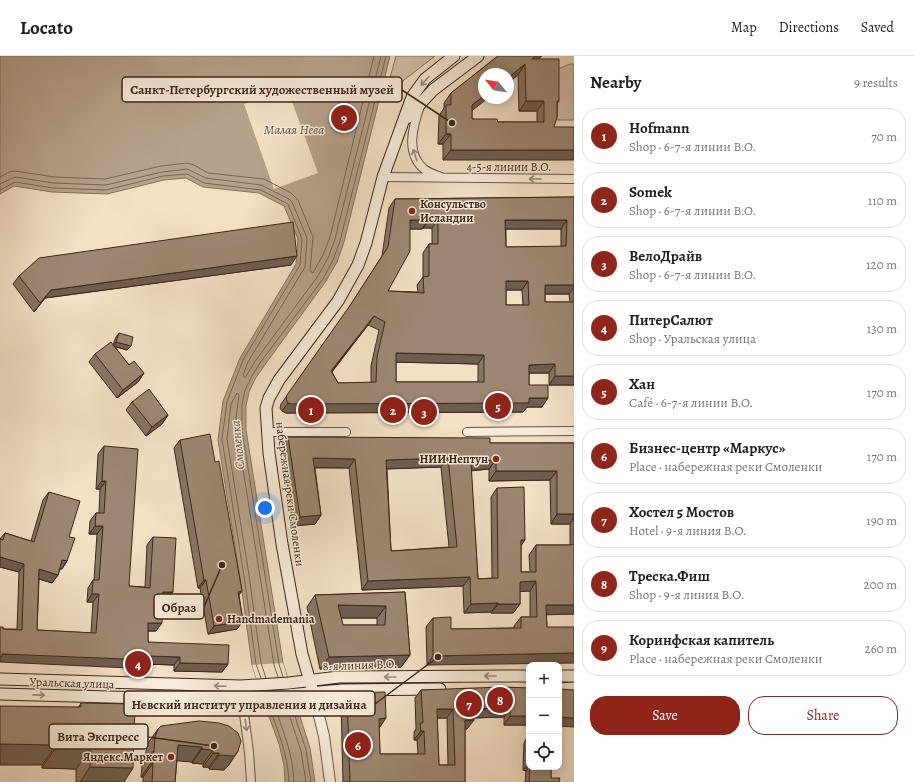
<!DOCTYPE html>
<meta charset="utf-8">
<style>
:root{--surface:#fff;--page:#f6f6f6;--text:#202124;--muted:#757577;--line:#e0e0e0;--accent:#8f2418}
body{margin:0;font-family:Alegreya,serif;background:var(--page);color:var(--text)}
.controls{position:absolute;right:12px;bottom:12px;display:grid;overflow:hidden;border-radius:8px;box-shadow:0 2px 10px #0003}
.controls button{width:36px;height:36px;display:grid;place-items:center;padding:0;border:0;border-bottom:1px solid var(--line);background:var(--surface);color:var(--text);font:20px sans-serif}
.compass{position:absolute;left:478px;top:12px;width:36px;height:36px;border-radius:50%;background:var(--surface);box-shadow:0 2px 10px #0003;rotate:300deg}
.you{position:absolute;left:265px;top:452px;width:14px;height:14px;margin:-10px;border:3px solid #fff;border-radius:50%;background:#1a73e8;box-shadow:0 0 0 6px #1a73e833}
.badge{display:grid;place-items:center;width:26px;height:26px;border-radius:50%;background:var(--accent);color:#fff;font-size:13px;font-weight:700}
.pin{position:absolute;translate:-50% -50%;border:2px solid #fff;box-shadow:0 1px 4px #0006}
.list{margin:0;padding:0;list-style:none}
h2{display:flex;justify-content:space-between;align-items:center;height:52px;margin:0;padding:0 16px;font-size:17px}
h2 small{font-size:13px;font-weight:400;color:var(--muted)}
.list li{display:grid;grid-template-columns:26px 1fr auto;gap:12px;align-items:center;box-sizing:border-box;height:56px;margin:0 8px 8px;padding:0 8px;border:1px solid var(--line);border-radius:16px}
.list b{display:block;font-size:15px;white-space:nowrap}
.list p{margin:0;font-size:13px;white-space:nowrap;color:var(--muted)}
.list em{font-size:13px;font-style:normal;color:var(--muted)}
.actions{display:flex;gap:8px;padding:12px 16px}
.actions a{flex:1;padding:9px 0;border:1px solid var(--accent);border-radius:16px;text-align:center;font-size:14px;color:var(--accent)}
.actions .main{background:var(--accent);color:#fff}
.icon{flex:none;width:22px;height:22px;fill:none;stroke:currentColor;stroke-width:2;stroke-linecap:round;stroke-linejoin:round}
.map{position:relative;flex:none;width:574px;height:726px;overflow:hidden}
header{display:flex;align-items:center;gap:24px;box-sizing:border-box;height:56px;padding:0 20px;background:var(--surface);border-bottom:1px solid var(--line)}
header strong{font-size:19px}
nav{display:flex;gap:22px;margin-inline-start:auto;font-size:14px}
main{display:flex}
aside{flex:1;background:var(--surface)}
.map>svg:first-child{display:block}
.green{fill:#d4c0a8;stroke:#8a7360}
.water{fill:#b6a18b;stroke:#86705d}
.pier{fill:#f3e0c5}
.lines{fill:none;stroke-linecap:round;stroke-linejoin:round}
.shore{stroke:#7a6452;stroke-width:1}
.minor-casing{stroke:#6c5444;stroke-width:10}
.tertiary-casing{stroke:#6c5444;stroke-width:12}
.secondary-casing{stroke:#3f2619;stroke-width:13}
.minor{stroke:#f7ebd9;stroke-width:8}
.tertiary{stroke:#f7ebd9;stroke-width:10}
.secondary{stroke:#f7ebd9;stroke-width:11}
.wall{fill:#877462;stroke:#3f2619;fill-rule:evenodd}
.shaded-wall{fill:#6e5e50;stroke:#3f2619}
.building{fill:#9d8772;stroke:#3f2619;fill-rule:evenodd}
.oneway{stroke:#9b8879}
.poi-dot{fill:#8f2418;stroke:#f7ebd9;stroke-width:1.5}
.labels{text-anchor:middle;stroke-width:3;stroke-linejoin:round;paint-order:stroke}
.street-label{font-size:12px;fill:#3f2619;stroke:#f7ebd9}
.poi-label{font-size:12px;font-weight:bold;fill:#3f2619;stroke:#f7ebd9;text-anchor:start}
.water-label{font-size:13px;font-style:italic;fill:#634b3b;stroke:#f7ebd9}
.leader{fill:none;stroke:#3f2619;stroke-width:1.5}
.callout-dot{fill:#3f2619;stroke:#f7ebd9;stroke-width:1.5}
.callout{fill:#f7ebd9;stroke:#3f2619;stroke-width:1.5}
.callout-label{font-size:13px;text-anchor:middle;font-weight:bold;fill:#3f2619}
</style>
<header>
<strong>Locato</strong>
<nav><a>Map</a><a>Directions</a><a>Saved</a></nav>
</header>
<main>
<div class="map">
<svg width="574" height="726" viewBox="0 0 574 726">
<rect width="100%" height="100%" fill="#f3e0c5"/>
<filter id="stains"><feTurbulence type="fractalNoise" baseFrequency=".005" numOctaves="4"/><feColorMatrix values="0 0 0 0 .2 0 0 0 0 .09 0 0 0 0 .02 0 0 0 .5 -.17"/></filter>
<radialGradient id="worn" r=".72"><stop offset=".6" stop-color="#630" stop-opacity="0"/><stop offset="1" stop-color="#630" stop-opacity=".3"/></radialGradient>
<path class="green" d="M396 0H435L404 24 388 42 385 40Z
M570 8H574V64H557L558 13Z"/>
<path class="water" d="M0 0H390L344 186 337 206 326 225 264 310 255 323 249 336 246 350V374L283 607 310 692 315 726H285L284 709 279 688 267 655 252 609 240 521 218 384 223 345 240 302 296 208 298 183 284 150 259 137 203 131 186 122 164 124 107 138 52 136 14 130 0 138Z"/>
<path class="pier" d="M287 32 318 117 274 133 244 48Z
M283 607 297 653 267 655 252 609Z"/>
<g class="lines">
<path class="shore" d="M0 121 9 116 15 115 54 121 105 123 161 110 187 107 194 109 208 117 264 123 291 137 298 144 313 181 310 215 313 217 323 199 330 181 374 0
M0 128 15 121 53 127 106 129 162 116 187 113 206 122 261 129 289 143 292 146 307 182 305 211 248 306 243 319 245 322 256 304 318 220 328 202 335 183 381 0
M0 134 15 126 53 132 106 134 163 120 187 118 204 127 261 134 288 148 302 183 300 209 243 304 227 346 222 383 244 520 256 608 261 622
M283 621 279 608 242 374V349L245 334 252 320 260 307 323 223 333 204 340 185 386 0
M266 622 261 607 249 519 227 383 231 348 237 337 239 339 236 362 237 375 274 609 278 621
M290 645 306 694 311 726
M285 646 301 695 306 726
M268 647C277 674 288 697 289 726
M274 647C282 675 293 695 294 726"/>
<g class="minor-casing">
<path id="minor" d="M420 50C413 70 405 97 424 113 429 117 436 119 441 121
M383 121 574 123
M267 376H346
M467 376 574 375
M242 643 249 696 251 726"/>
</g>
<g class="tertiary-casing">
<path id="tertiary" d="M313 636 324 680 330 726"/>
</g>
<g class="secondary-casing">
<path id="secondary" d="M407 62 433 34 478 0
M559 620H574
M0 623 241 630 289 627 339 621 529 620
M559 633 574 632
M313 636 302 598 282 488 269 397 266 352 269 342 279 324 338 245 358 209 366 187 383 121 412 41 425 23 454 0
M0 638 145 642 242 643 342 634 440 633"/>
</g>
<use href="#minor" class="minor"/>
<use href="#tertiary" class="tertiary"/>
<use href="#secondary" class="secondary"/>
</g>
<path class="wall" d="M498 0H542L538 3 559 45 557 48V61L443 104V88H438L439 60 444 52V47L451 37ZM518 19 519 55H537V66H498L472 63V54L488 42H484Z
M574 141V329H549V317H529V329L542 351H527L523 356 286 357 282 355 280 352 281 348 346 256 382 200 389 152 395 143ZM423 171V172H432V188H429L423 197V221L417 229 418 236 388 235 410 173H422ZM506 173H561V191H506ZM506 234H522L523 249H506ZM545 238H569L570 246H545ZM368 269 379 274 371 310V327H338L332 316ZM396 306 478 308V326H396Z
M291 209 45 242 34 256 13 228 19 220Z
M119 277 127 294 114 290 129 309 144 317 138 326 117 342 89 306 95 298 113 289 116 281Z
M132 346 168 359 162 368 146 380 126 354Z
M288 381 490 387H574V558H546L547 571 427 609 426 571 433 562 451 573 514 572V570L521 561H530V535H520V548L513 557H491V556L464 557 463 530 362 534 349 412H315L321 459 315 468 293 470 282 391ZM441 411 449 491 391 495 387 413ZM489 413V425L550 424 551 468H570V489H536L529 499 530 516H521V490L497 432 491 441 492 522 478 523 471 415Z
M180 384 215 406 242 535 239 539 243 565 237 573 208 578 200 532H198L174 392Z
M104 390 129 530 145 531 147 489 153 481 168 544H163L156 575H148V586L228 608 222 616 174 615V609L145 608 143 612H129L3 573H17L19 516 0 511V483L5 477 31 485 43 444 49 436 69 481 67 505 62 513H60L58 519 52 527 39 523 37 574 91 577 93 546H87L88 532 93 524H94L97 478H89L90 465 96 457H99L100 433H96L98 398Z
M405 536 410 599 401 611 320 613 307 551 315 539ZM341 562H377V569H343Z
M529 632V669H504V661L474 662 467 673H465V726H343L341 646 347 637 380 671H379L380 698H418L417 684H414V676L416 673 415 642 421 634ZM437 662H447L448 709H439Z
M81 647 124 726H76V713L42 712V709Z
M158 673 238 695 228 710 224 714 209 713V711H203V708L192 707V706L177 704 175 726H143V721H141L142 710 145 706 146 695 148 687Z
M528 680H529V711H551V722L559 726H525L526 715 523 714 524 687Z"/>
<path class="shaded-wall" d="M536 0H542L525 13 532 3Z
M525 8 518 19 508 27V22Z
M484 40V42H488L465 60 472 49Z
M526 45H544L537 55H519Z
M446 78H451L443 88H438Z
M451 94H574V104H443Z
M410 164H428L422 173H404Z
M429 164H438L432 172H423Z
M505 164H567L561 173H499Z
M297 200 291 209 45 242 34 256 51 234Z
M506 225H528L522 234H500Z
M545 229H574V231L569 238H539Z
M374 260 368 269 325 324 331 315Z
M116 286 131 290 127 294 113 290Z
M396 297 484 299 478 308 390 306Z
M555 308 549 317H523L529 309Z
M144 317 138 326 117 342 123 334Z
M555 320H574V329H549Z
M548 342 542 351H527L523 356 286 357 282 355 288 347Z
M168 359 162 368 146 380 152 371Z
M313 402 355 403 349 412 307 411Z
M448 402 441 411 380 413 386 404Z
M496 404 489 413 464 415 471 406Z
M496 415H557L550 424 489 425Z
M102 425H106L100 433H96Z
M557 458H574V461L570 468H551Z
M321 459 315 468 293 470 300 461Z
M95 470H103L97 478H89Z
M521 484H525L518 494Z
M0 501 24 508 19 516 0 511Z
M62 504 67 505 62 513 57 512Z
M39 513 58 519 52 527 33 521Z
M470 521 463 530 362 534 368 525Z
M204 524H206L200 532H198Z
M536 525 530 535 513 536 520 526Z
M242 535 236 543 238 536Z
M163 536H173L168 544H158Z
M92 538H99L93 546H87Z
M498 547 491 556 464 557 471 548Z
M498 548H520L513 557H491Z
M338 549 386 550 377 562H330Z
M546 549H574V558L540 559Z
M243 565 237 573 208 578 214 570Z
M148 567H162L156 575H143Z
M574 597V607L427 609 433 600Z
M2 598 148 600 180 601 174 609 145 608 143 612H129L0 606V601Z
M410 599 401 611 320 613 329 601Z
M180 607 228 608 222 616 174 615Z
M510 652 504 661 467 662 473 653Z
M437 653H453L447 662H430Z
M510 660H529V669H504Z
M559 661 574 662V671L559 670Z
M386 662 380 671 372 672 379 663Z
M465 664H474L467 673H459Z
M421 675H424L417 684H414Z
M0 688 56 689 42 709H0Z
M178 689 202 691 192 706 168 704Z
M56 691 91 692 76 713 42 712Z
M202 693 213 694 203 708 192 707Z
M238 695 228 710 224 714 209 713 219 699Z
M213 697H219L209 711H203Z
M151 707H153L143 721H141Z
M528 708H529V710L526 715 523 714Z
M90 711 133 712 124 726H80Z"/>
<path class="building" d="M498 0H536L532 3H559V45H557V61L554 71H574V94H451V78H446V49H451V37ZM525 8 526 45H544V66H498L497 63H472V49L484 40V18H508V22Z
M574 141V229H545V246H574V320H555V308L529 309V329H548V342H529V347L292 348 288 347 286 343 287 339 351 248 388 191 395 143ZM429 162V164H438V188H429V220L423 221 424 237 388 235 410 195V164H428ZM505 164H567L566 190 506 191ZM506 225H528L529 249H506ZM374 260 385 266 377 301 376 326 338 327 331 315ZM396 297 484 299V326H396Z
M293 166 297 200 51 234 40 247 19 220 39 202Z
M119 277 133 281 131 290 116 286Z
M111 286 129 309 134 305 144 317 123 334 95 298Z
M149 333 168 359 152 371 132 346Z
M210 378 215 406 219 405 242 535 238 536 243 565 214 570 206 524H204L180 384Z
M288 381 490 382V387H574V458H557V415H496V404L471 406 478 523 498 522 497 432 524 431 525 484H521V516H536V489H570L574 488V549H546L547 571H574V597L433 600V562L451 561V573L521 572V561H537L536 525 520 526V548H498V547L471 548 470 521 368 525 355 403 313 402 321 459 300 461ZM448 402 457 491 391 495 386 404Z
M104 390 138 393 129 530 150 532 153 481 176 482 173 536H163L162 567H148V586L229 589 228 608 180 607V601L148 600V604L2 598V601H0V571H3V573L22 574 24 508 0 501V483L3 484 5 477 34 486 49 436 80 445 69 481 75 482 67 505 62 504 58 519 39 513 37 574 96 577 99 538H92L93 524H99L103 470H95L96 457H104L106 425H102Z
M405 536 410 599 329 601 315 539ZM338 549 386 550 385 569H343Z
M502 631 529 632V660H510V652L473 653 474 664H465V726H350L347 637 385 636 386 662 379 663 380 698H425L424 675H421L420 667H423L421 634ZM437 653H453L455 709H439Z
M559 633 574 634V662L559 661Z
M81 647 135 648 133 712 90 711 91 692 56 691V689L0 688V650L81 651Z
M199 665 219 667 229 670 238 677 241 685 238 695 234 700 219 699V697H213V694L202 693V691L178 689 175 726H152L153 707H151L152 696H154L155 681 158 673 161 670Z
M528 680H529V708H528Z
M530 711H551V722H560L559 726H529Z"/>
<defs><path id="oneway-shaft" d="M-6 0H5M1.5-3L5.5 0L1.5 3" fill="none" stroke-width="1.6" stroke-linecap="round" stroke-linejoin="round"/></defs>
<g class="oneway">
<use href="#oneway-shaft" transform="translate(425 25) rotate(132)"/>
<use href="#oneway-shaft" transform="translate(415 99) rotate(-108)"/>
<use href="#oneway-shaft" transform="translate(535 123) rotate(-180)"/>
<use href="#oneway-shaft" transform="translate(490 620) rotate(180)"/>
<use href="#oneway-shaft" transform="translate(390 621) rotate(180)"/>
<use href="#oneway-shaft" transform="translate(220 630) rotate(-178)"/>
<use href="#oneway-shaft" transform="translate(39 639) rotate(1)"/>
<use href="#oneway-shaft" transform="translate(246 669) rotate(82)"/>
</g>
<g class="poi-dot">
<circle cx="412" cy="155" r="4"/>
<circle cx="496" cy="403" r="4"/>
<circle cx="219" cy="563" r="4"/>
<circle cx="171" cy="701" r="4"/>
</g>
<g class="labels">
<g class="street-label">
<text x="509" y="115">4-5-я линии В.О.</text>
<text transform="translate(290 438) rotate(82)" y="4">набережная реки Смоленки</text>
<text transform="translate(360 609) rotate(-2)" y="4">8-я линия В.О.</text>
<text transform="translate(72 627) rotate(2)" y="4">Уральская улица</text>
</g>
<g class="poi-label">
<text x="420" y="152">Консульство<tspan x="420" dy="14">Исландии</tspan></text>
<text x="488" y="407" text-anchor="end">НИИ Нептун</text>
<text x="227" y="567">Handmademania</text>
<text x="163" y="705" text-anchor="end">Яндекс.Маркет</text>
</g>
<g class="water-label">
<text x="294" y="78">Малая Нева</text>
<text transform="translate(237 389) rotate(-96)" y="5">Смоленка</text>
</g>
</g>
<path class="leader" d="M452 67L402 34M222 509L204 551M438 601L375 648M214 690L148 681"/>
<g class="callout-dot">
<circle cx="452" cy="67" r="4"/>
<circle cx="222" cy="509" r="4"/>
<circle cx="438" cy="601" r="4"/>
<circle cx="214" cy="690" r="4"/>
</g>
<g class="callout">
<rect x="122" y="21" width="280" height="25" rx="4"/>
<rect x="154" y="538" width="50" height="25" rx="4"/>
<rect x="124" y="635" width="251" height="25" rx="4"/>
<rect x="49" y="668" width="99" height="25" rx="4"/>
</g>
<g class="callout-label">
<text x="262" y="38">Санкт-Петербургский художественный музей</text>
<text x="179" y="556">Образ</text>
<text x="249" y="653">Невский институт управления и дизайна</text>
<text x="98" y="685">Вита Экспресс</text>
</g>
<rect width="100%" height="100%" filter="url(#stains)"/>
<rect width="100%" height="100%" fill="url(#worn)"/>
</svg>
<div class="controls">
<button>+</button>
<button>−</button>
<button><svg class="icon" aria-label="locate" viewBox="0 0 24 24"><circle cx="12" cy="12" r="6"/><path d="M12 2v4M12 18v4M2 12h4M18 12h4"/></svg></button>
</div>
<svg class="compass" viewBox="-18 -18 36 36"><path d="M0-13l5 13h-10z" fill="#e53935"/><path d="M0 13l5-13h-10z" fill="#757577"/></svg>
<div class="you"></div>
<div class="pin badge" style="left:311px;top:354px">1</div>
<div class="pin badge" style="left:393px;top:354px">2</div>
<div class="pin badge" style="left:424px;top:356px">3</div>
<div class="pin badge" style="left:138px;top:608px">4</div>
<div class="pin badge" style="left:498px;top:350px">5</div>
<div class="pin badge" style="left:358px;top:689px">6</div>
<div class="pin badge" style="left:469px;top:648px">7</div>
<div class="pin badge" style="left:500px;top:644px">8</div>
<div class="pin badge" style="left:344px;top:62px">9</div>
</div>
<aside>
<h2>Nearby<small>9 results</small></h2>
<ul class="list">
<li><span class="badge">1</span><div><b>Hofmann</b><p>Shop · 6-7-я линии В.О.</p></div><em>70 m</em></li>
<li><span class="badge">2</span><div><b>Somek</b><p>Shop · 6-7-я линии В.О.</p></div><em>110 m</em></li>
<li><span class="badge">3</span><div><b>ВелоДрайв</b><p>Shop · 6-7-я линии В.О.</p></div><em>120 m</em></li>
<li><span class="badge">4</span><div><b>ПитерСалют</b><p>Shop · Уральская улица</p></div><em>130 m</em></li>
<li><span class="badge">5</span><div><b>Хан</b><p>Café · 6-7-я линии В.О.</p></div><em>170 m</em></li>
<li><span class="badge">6</span><div><b>Бизнес-центр «Маркус»</b><p>Place · набережная реки Смоленки</p></div><em>170 m</em></li>
<li><span class="badge">7</span><div><b>Хостел 5 Мостов</b><p>Hotel · 9-я линия В.О.</p></div><em>190 m</em></li>
<li><span class="badge">8</span><div><b>Треска.Фиш</b><p>Shop · 9-я линия В.О.</p></div><em>200 m</em></li>
<li><span class="badge">9</span><div><b>Коринфская капитель</b><p>Place · набережная реки Смоленки</p></div><em>260 m</em></li>
</ul>
<div class="actions"><a class="main">Save</a><a>Share</a></div>
</aside>
</main>
